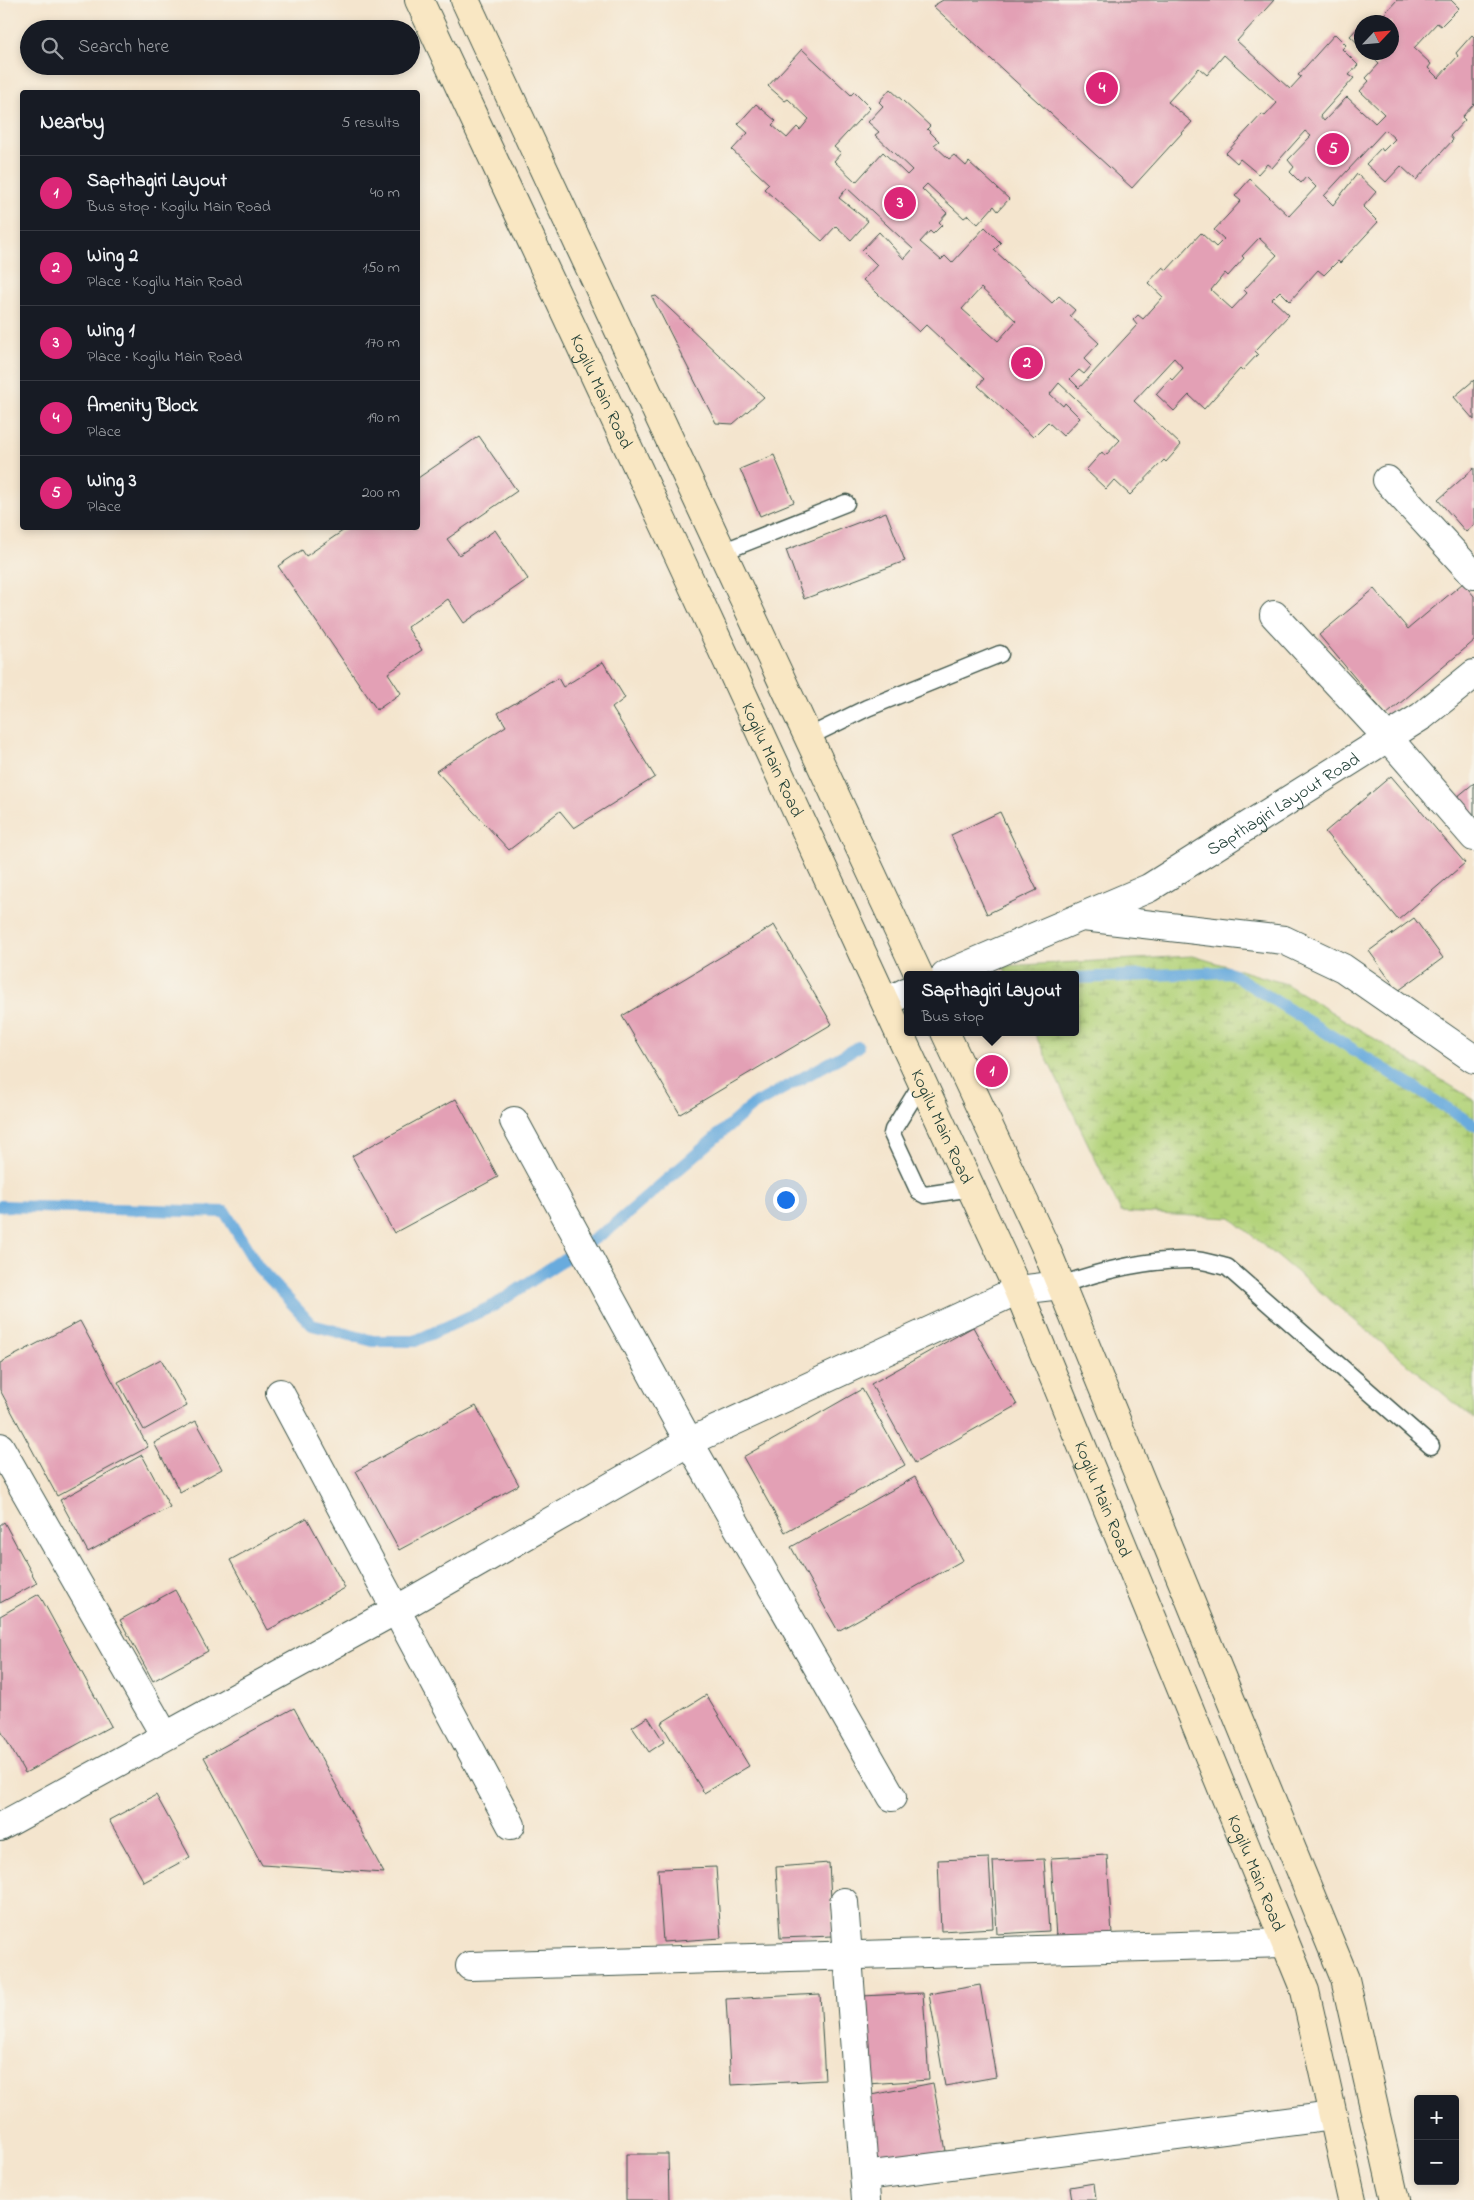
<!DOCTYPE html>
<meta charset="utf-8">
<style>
:root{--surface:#171b24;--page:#20242c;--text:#f1f3f6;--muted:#9ea1a6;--line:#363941;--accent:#db2777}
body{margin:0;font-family:"Indie Flower",sans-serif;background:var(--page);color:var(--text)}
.controls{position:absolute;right:15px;bottom:15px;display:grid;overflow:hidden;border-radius:5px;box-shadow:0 2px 8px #0003}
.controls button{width:45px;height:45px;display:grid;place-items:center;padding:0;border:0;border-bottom:1px solid var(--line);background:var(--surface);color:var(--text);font:25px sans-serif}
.compass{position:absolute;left:1354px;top:15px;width:45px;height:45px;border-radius:50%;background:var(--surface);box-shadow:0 2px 8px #0003;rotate:64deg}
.you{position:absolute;left:785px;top:1199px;width:18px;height:18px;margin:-12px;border:4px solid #fff;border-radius:50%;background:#1a73e8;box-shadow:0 0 0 8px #1a73e833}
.badge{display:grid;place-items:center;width:32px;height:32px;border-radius:50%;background:var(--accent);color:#fff;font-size:16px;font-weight:700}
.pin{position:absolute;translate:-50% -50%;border:2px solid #fff;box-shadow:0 1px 5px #0006}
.popup{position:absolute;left:904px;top:971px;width:175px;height:65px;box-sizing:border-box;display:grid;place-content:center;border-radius:5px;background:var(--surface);filter:drop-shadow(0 1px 4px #0005);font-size:16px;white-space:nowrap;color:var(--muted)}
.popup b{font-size:19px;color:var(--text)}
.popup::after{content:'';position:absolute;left:50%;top:100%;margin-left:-10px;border:10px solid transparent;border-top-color:var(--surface)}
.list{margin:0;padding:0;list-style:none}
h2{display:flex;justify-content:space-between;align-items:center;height:65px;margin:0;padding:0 20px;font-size:21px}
h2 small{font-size:16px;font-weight:400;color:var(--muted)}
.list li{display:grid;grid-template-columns:32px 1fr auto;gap:15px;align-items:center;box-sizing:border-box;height:75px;padding:0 20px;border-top:1px solid var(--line)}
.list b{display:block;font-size:19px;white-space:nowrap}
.list p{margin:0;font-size:16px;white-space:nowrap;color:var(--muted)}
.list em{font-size:16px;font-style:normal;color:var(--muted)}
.icon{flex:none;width:28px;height:28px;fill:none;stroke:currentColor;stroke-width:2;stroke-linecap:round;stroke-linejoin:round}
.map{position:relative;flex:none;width:1474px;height:2200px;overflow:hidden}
.search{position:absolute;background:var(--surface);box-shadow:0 2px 8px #0003;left:20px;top:20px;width:400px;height:55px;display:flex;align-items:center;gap:12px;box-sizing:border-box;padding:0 18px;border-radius:28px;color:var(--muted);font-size:19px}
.panel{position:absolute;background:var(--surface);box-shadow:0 2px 8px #0003;left:20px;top:90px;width:400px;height:440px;border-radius:5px}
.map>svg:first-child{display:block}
.wetland{fill:url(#wetland-marsh);stroke:#698857}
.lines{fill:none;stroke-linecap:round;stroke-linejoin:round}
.stream{stroke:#69abdd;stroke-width:12}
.building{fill:#e3a0b5;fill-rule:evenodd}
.service-casing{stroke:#3f564b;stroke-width:19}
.minor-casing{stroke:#3f564b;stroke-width:30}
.secondary-casing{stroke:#3f564b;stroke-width:30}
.service{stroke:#fff;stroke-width:16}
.minor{stroke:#fff;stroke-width:28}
.secondary{stroke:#f9e7c3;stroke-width:28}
.labels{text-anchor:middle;stroke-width:4.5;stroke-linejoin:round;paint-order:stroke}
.street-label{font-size:18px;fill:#1f3d34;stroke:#f7f3e8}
</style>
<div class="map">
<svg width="1474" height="2200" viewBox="0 0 1474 2200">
<defs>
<pattern id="wetland-marsh" width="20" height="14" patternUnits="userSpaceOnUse" patternTransform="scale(1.25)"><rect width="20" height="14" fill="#b3d37a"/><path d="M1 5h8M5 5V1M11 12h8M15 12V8" fill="none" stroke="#91ac65"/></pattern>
</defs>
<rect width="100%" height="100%" fill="#f7f3e8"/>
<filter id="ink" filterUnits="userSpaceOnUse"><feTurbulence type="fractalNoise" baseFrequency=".02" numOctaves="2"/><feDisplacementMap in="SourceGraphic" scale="10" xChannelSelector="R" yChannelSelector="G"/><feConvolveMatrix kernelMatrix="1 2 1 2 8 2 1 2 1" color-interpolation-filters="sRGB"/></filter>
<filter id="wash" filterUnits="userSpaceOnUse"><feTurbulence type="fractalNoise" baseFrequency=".0096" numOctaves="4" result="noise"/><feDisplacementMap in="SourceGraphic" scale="20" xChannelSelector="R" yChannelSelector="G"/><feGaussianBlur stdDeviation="1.12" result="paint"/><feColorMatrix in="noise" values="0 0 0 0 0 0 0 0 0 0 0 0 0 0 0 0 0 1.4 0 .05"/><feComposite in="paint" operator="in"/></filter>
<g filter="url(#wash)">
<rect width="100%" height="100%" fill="#f4e5ce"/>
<path class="wetland" d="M1193 956 1286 984 1474 1100V1419L1231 1218 1121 1212 1034 1032H1076V975H1007L1003 966Z"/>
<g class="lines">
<path class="stream" d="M1076 978 1229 972 1474 1125
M0 1206 225 1212 258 1267 312 1325 373 1341H415L495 1305 612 1227 752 1106 858 1047"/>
</g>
<g id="blocks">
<path class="building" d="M943 0H1274L1237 41 1290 89 1301 77 1298 75 1335 34 1346 45 1342 49 1358 65 1349 75 1354 78 1320 116 1324 121 1347 97 1375 123 1384 114 1360 91 1369 81 1366 78 1379 64 1367 52H1392V22H1377L1397 0H1451L1459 8 1441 26 1437 23 1414 48 1431 64 1428 68 1438 78 1458 56 1456 53 1472 35 1474 37V104L1462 117 1465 120 1450 136 1453 140 1416 180 1401 166 1386 182 1366 164 1381 148 1383 151 1395 139 1385 130 1324 196 1333 205 1357 174 1376 192 1363 207 1378 222 1340 263 1338 261 1324 275 1318 270 1290 301 1280 291 1272 299 1289 315 1255 351 1258 354 1242 371 1240 369 1204 409 1189 395 1174 411 1156 394 1170 378 1172 380 1183 368 1174 358 1134 401 1181 445 1166 462 1164 460 1130 495 1114 480 1106 489 1086 470 1102 452 1105 456 1120 440 1059 383 1050 394 1063 406 1065 403 1080 418 1063 436 1048 422 1033 437 978 386 984 379 926 325 919 332 863 280 877 265 862 250 879 232 904 259 913 249 847 188 839 198 868 221 851 240 836 226 822 241 764 189 769 184 732 150 748 133 738 124 756 104 776 121 772 125 787 138 797 127 800 130 809 119 788 99 785 101 768 86 802 49 851 95 854 92 870 108 834 147 841 153 834 161 856 182 883 152 907 175 912 170 875 135 879 132 868 122 883 106 879 102 890 89 930 126 927 129 939 141 934 145 949 159 954 155 966 166 969 162 1009 199 998 211 994 206 978 224 968 215 964 218 927 184 922 189 947 213 939 222 942 225 933 234 930 231 920 242 941 260 945 256 952 263 985 227 1001 243 994 250 1052 303 1059 296 1075 310 1070 316 1099 343 1084 359 1091 366 1084 374 1079 370 1070 379 1079 388 1137 325 1133 320 1138 315 1143 319 1163 297 1148 283 1163 267 1167 270 1201 233 1216 247 1224 239 1214 230 1241 201 1235 196 1250 179 1289 216 1316 187 1306 177 1301 183 1290 172 1294 167 1288 160 1311 136 1305 131 1272 168 1267 164 1258 174 1240 159 1237 163 1226 153 1262 114 1265 116 1277 103 1224 55 1207 75 1199 68 1168 102 1192 122 1132 188 933 6ZM1259 238 1277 255 1244 290 1247 293 1232 309 1211 290 1225 273 1228 276 1244 258 1242 256ZM981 288 1016 321 998 341 962 309Z
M1362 23V47L1350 36Z
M656 296 764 397 733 424 716 423 652 297Z
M1474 380V420L1454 397Z
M479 436 517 491 447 539 459 555 495 530 528 579 464 623 448 599 407 627 422 650 388 673 401 693 377 710 278 566 302 550 306 556 347 528H418V478Z
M774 455 794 502 760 516 740 469Z
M1474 468V525L1466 532 1438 500Z
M886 512 905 561 804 599 786 550Z
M1463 583 1474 596V641L1386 715 1319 635 1374 589 1408 629Z
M603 662 625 698 612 708 655 777 574 828 560 811 509 850 436 771 506 726 498 713 558 678 563 687Z
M1391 776 1465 863 1398 920 1325 832Z
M1474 783V818L1457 797Z
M1000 812 1037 890 987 914 951 835Z
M1414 918 1443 958 1398 991 1369 951Z
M774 925 832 1024 680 1114 622 1016Z
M456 1099 498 1177 394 1233 352 1156Z
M80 1321 148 1447 57 1496 0 1390V1363Z
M973 1327 1017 1405 915 1463 871 1384Z
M161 1359 187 1406 144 1430 118 1382Z
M862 1389 905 1465 785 1532 743 1457Z
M476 1406 519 1485 399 1550 356 1471Z
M196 1421 222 1469 180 1492 154 1443Z
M142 1455 170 1507 88 1552 60 1500Z
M915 1477 963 1560 838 1631 791 1547Z
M307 1518 345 1588 268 1630 230 1560Z
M4 1522 37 1583 0 1603V1525Z
M175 1590 208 1651 153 1681 120 1620Z
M39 1594 111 1726 25 1773 0 1729V1616Z
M706 1695 749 1766 704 1793 661 1723Z
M294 1708 384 1873 262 1865 204 1757Z
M648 1717 664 1742 649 1752 632 1727Z
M156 1795 190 1857 144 1882 109 1820Z
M1107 1855 1112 1935 1056 1938 1051 1858Z
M989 1858 993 1928 941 1931 938 1860Z
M1044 1859 1049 1931 997 1934 993 1861Z
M829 1863 833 1936 780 1938 776 1867Z
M716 1867 721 1938 663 1942 658 1869Z
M980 1985 996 2077 945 2086 929 1994Z
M923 1993 929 2080 867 2084 862 1996Z
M820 1994 825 2080 731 2085 726 1999Z
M933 2083 946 2151 877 2163 866 2096Z
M626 2154H668L669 2200H626Z
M1094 2183 1096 2200H1072L1070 2187Z"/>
</g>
</g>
<g filter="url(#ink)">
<use href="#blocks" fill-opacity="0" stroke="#3f564b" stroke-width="1"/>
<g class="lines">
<g class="service-casing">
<path id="service" d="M722 552 846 503
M808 737 867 708 1000 654
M922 1083 893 1130 892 1134 919 1192 925 1195 972 1188
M1061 1285C1103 1270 1148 1259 1193 1260 1204 1260 1216 1265 1227 1267L1431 1446"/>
</g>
<g class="minor-casing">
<g id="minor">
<path d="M1387 480 1474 575"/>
<path d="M1274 615 1388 738 1474 837"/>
<path d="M1083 917 1284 940 1343 968 1474 1059"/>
<path id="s1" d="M945 975 1149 888 1422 716 1474 674"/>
<path d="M886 1002 908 991"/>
<path d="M514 1121 689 1442 892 1797"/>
<path d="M280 1393 511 1825"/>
<path d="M0 1447 165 1736"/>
<path d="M0 1827 396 1610 689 1442 1018 1290 1061 1285"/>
<path d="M844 1902 866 2200"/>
<path d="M470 1966 1285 1943"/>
<path d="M865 2176 1333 2116"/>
</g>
</g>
<g class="secondary-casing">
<g id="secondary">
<path id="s2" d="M419 0 664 524 1018 1290 1305 1991 1352 2200"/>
<path d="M465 0 919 975"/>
<path d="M945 1032 1044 1244 1345 1979 1395 2200"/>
</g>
</g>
<use href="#service" class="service"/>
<use href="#minor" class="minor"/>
<use href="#secondary" class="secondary"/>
</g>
</g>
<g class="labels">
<g class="street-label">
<text dy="6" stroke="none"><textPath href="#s2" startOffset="432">Kogilu Main Road</textPath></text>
<text dy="6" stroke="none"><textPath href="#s2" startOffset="838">Kogilu Main Road</textPath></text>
<text dy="6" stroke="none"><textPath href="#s1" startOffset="380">Sapthagiri Layout Road</textPath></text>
<text dy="6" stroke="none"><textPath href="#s2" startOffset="1242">Kogilu Main Road</textPath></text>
<text dy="6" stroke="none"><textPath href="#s2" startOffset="1648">Kogilu Main Road</textPath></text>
<text dy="6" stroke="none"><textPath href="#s2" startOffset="2052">Kogilu Main Road</textPath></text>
</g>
</g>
</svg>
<div class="controls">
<button>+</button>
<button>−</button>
</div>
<svg class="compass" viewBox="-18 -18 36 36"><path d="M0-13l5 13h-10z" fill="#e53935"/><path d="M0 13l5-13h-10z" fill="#9ea1a6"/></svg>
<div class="you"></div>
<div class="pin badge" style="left:992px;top:1071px">1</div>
<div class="popup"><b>Sapthagiri Layout</b>Bus stop</div>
<div class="pin badge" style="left:1027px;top:363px">2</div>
<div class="pin badge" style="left:900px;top:203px">3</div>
<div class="pin badge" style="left:1102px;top:88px">4</div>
<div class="pin badge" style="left:1333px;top:149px">5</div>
<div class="search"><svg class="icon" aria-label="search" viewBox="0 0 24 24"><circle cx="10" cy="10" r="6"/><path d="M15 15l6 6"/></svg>Search here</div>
<section class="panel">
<h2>Nearby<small>5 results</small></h2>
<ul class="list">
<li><span class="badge">1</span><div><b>Sapthagiri Layout</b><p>Bus stop · Kogilu Main Road</p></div><em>40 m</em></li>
<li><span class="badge">2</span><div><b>Wing 2</b><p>Place · Kogilu Main Road</p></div><em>150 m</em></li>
<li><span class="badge">3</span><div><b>Wing 1</b><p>Place · Kogilu Main Road</p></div><em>170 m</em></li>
<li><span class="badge">4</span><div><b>Amenity Block</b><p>Place</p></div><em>190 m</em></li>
<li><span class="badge">5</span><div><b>Wing 3</b><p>Place</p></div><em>200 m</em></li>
</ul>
</section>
</div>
